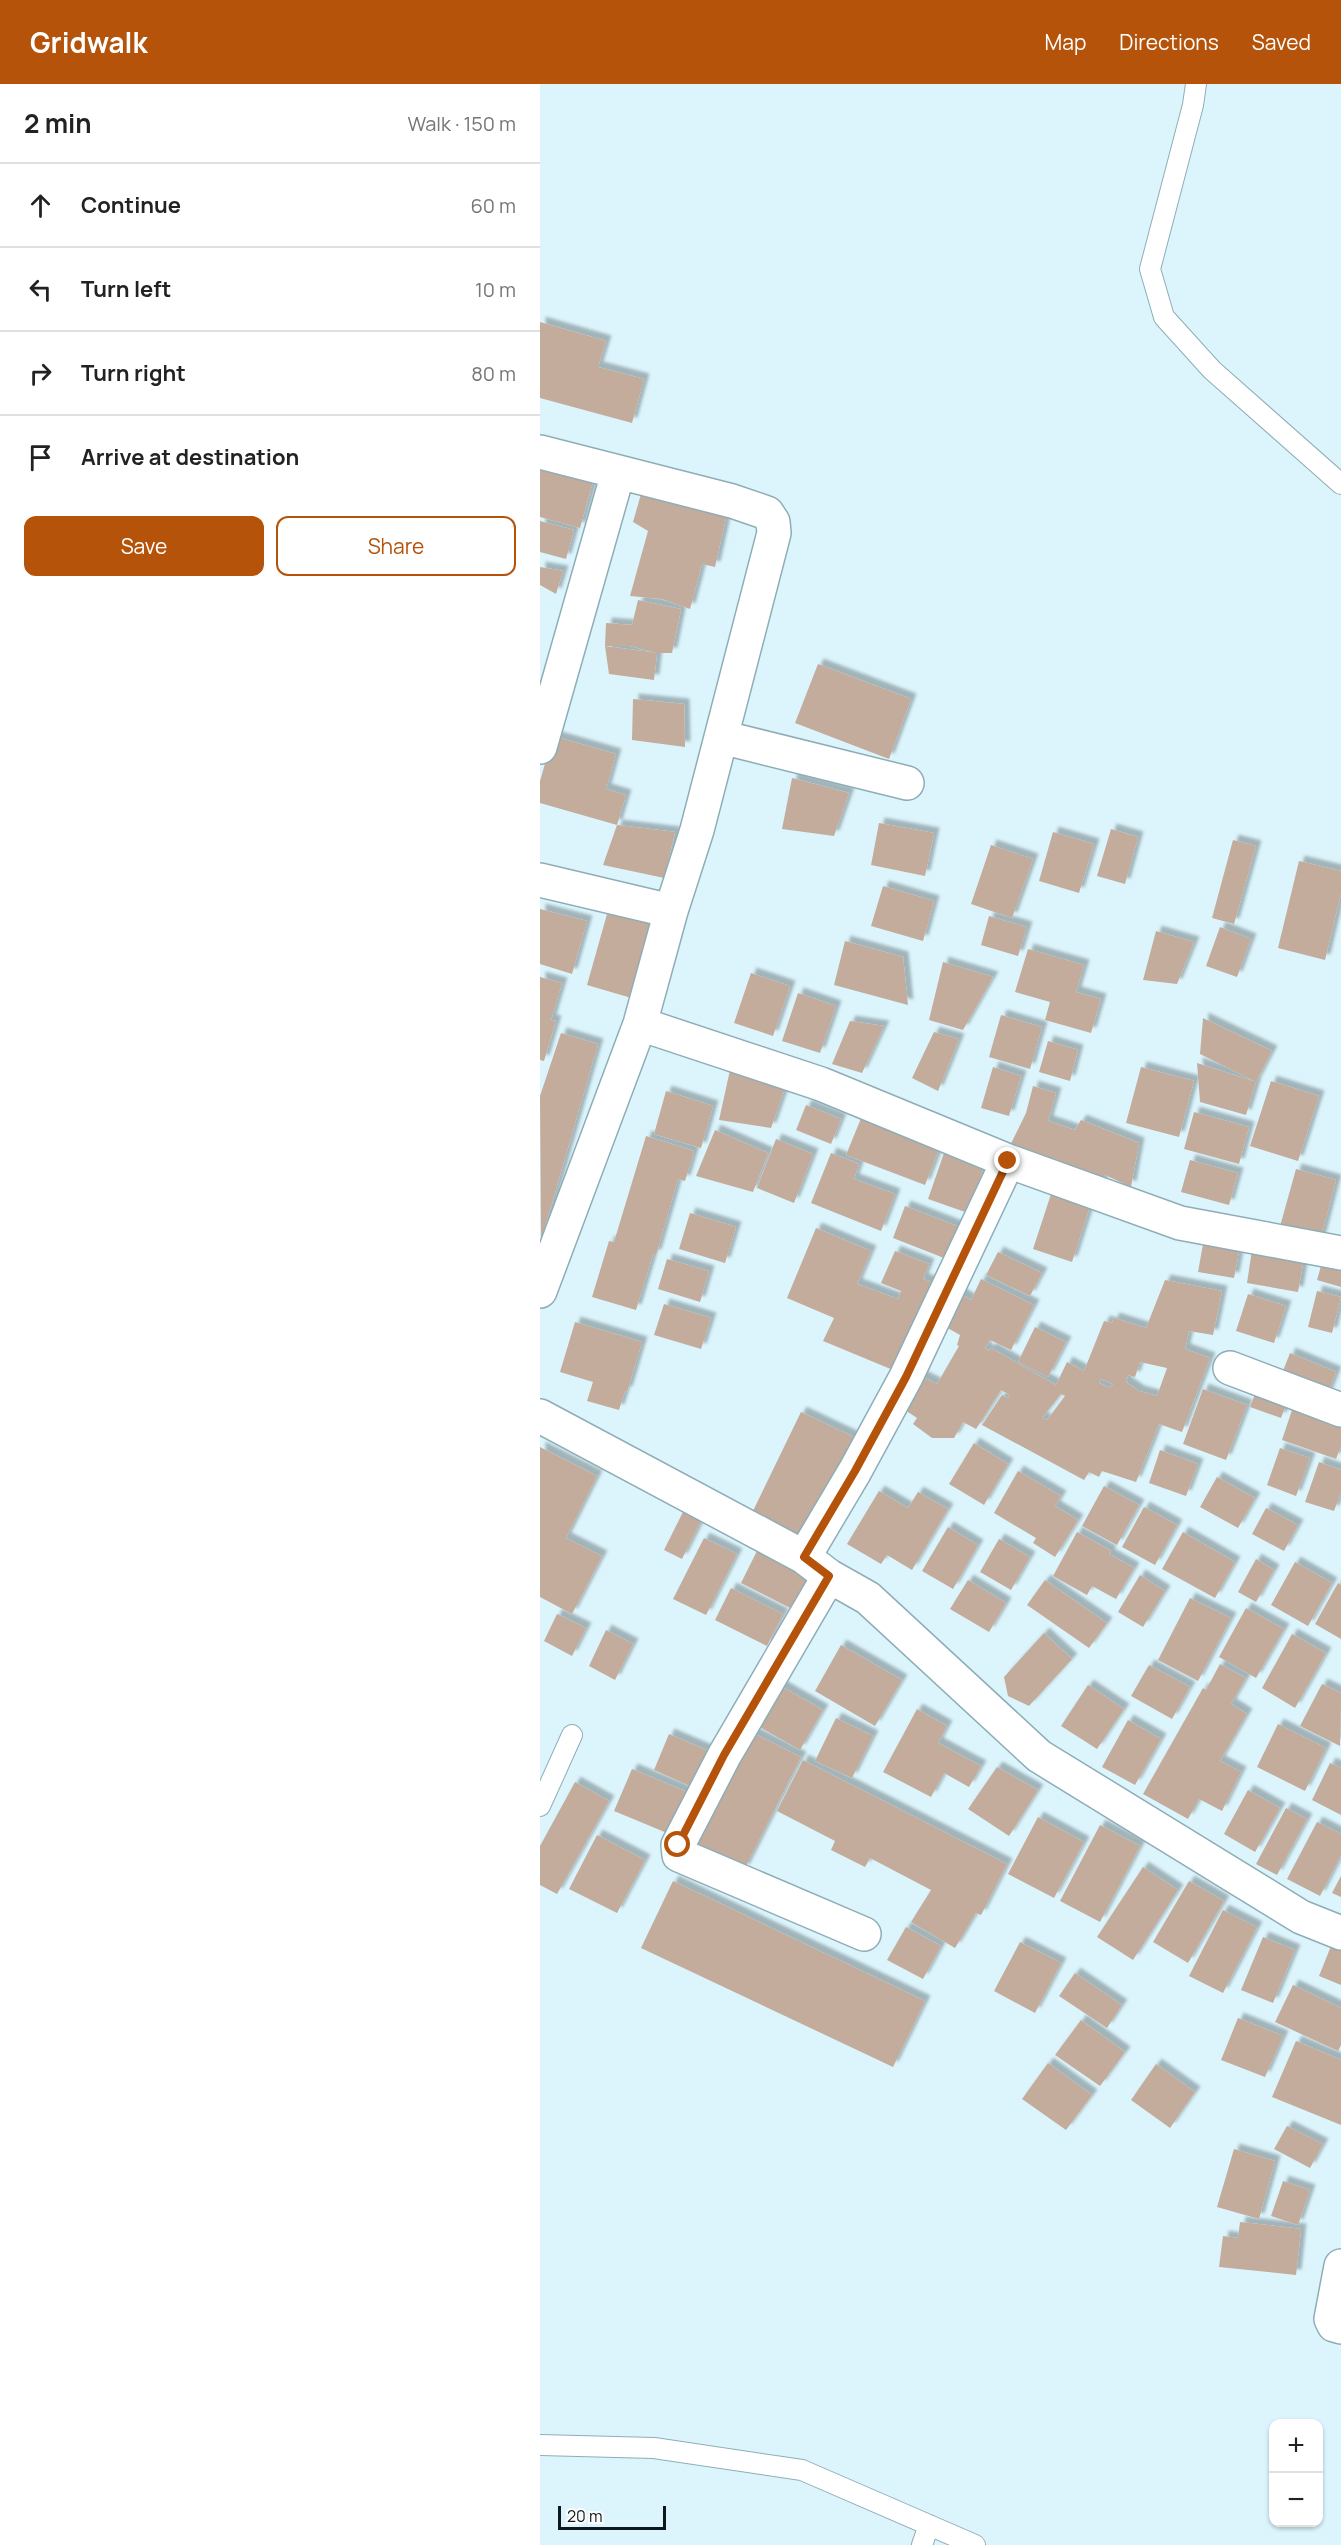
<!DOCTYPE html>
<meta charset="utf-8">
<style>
:root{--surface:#fff;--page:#f2f2f2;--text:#222;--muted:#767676;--line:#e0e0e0;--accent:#b45309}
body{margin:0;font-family:Manrope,sans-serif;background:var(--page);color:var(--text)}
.controls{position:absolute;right:18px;bottom:18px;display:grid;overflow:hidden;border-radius:12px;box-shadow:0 2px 4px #0004}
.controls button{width:54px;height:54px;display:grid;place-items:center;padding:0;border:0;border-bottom:2px solid var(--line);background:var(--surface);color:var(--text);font:30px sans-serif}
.scale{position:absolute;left:18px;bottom:15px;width:108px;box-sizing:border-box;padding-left:6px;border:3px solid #0c181b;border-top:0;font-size:16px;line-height:21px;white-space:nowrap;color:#0c181b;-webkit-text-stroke:4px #fdfdfd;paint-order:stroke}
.stop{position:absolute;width:18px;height:18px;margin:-14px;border:4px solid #b45309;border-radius:50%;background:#fff}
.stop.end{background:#b45309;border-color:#fff;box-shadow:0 2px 6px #0008}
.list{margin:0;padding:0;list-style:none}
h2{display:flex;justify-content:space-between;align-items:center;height:78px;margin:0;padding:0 24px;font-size:26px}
h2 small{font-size:20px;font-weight:400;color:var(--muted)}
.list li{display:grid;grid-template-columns:39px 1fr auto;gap:18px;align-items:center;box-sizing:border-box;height:84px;padding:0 24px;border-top:2px solid var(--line)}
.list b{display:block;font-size:22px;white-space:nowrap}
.list em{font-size:20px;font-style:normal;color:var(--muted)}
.actions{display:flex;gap:12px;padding:18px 24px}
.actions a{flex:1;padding:14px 0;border:2px solid var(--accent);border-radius:12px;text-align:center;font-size:21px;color:var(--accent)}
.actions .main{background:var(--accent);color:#fff}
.icon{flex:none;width:33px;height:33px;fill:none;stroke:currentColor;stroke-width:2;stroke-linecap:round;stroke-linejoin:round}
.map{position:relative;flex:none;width:801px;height:2461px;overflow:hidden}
header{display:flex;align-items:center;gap:36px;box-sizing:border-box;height:84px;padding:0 30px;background:var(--accent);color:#fff}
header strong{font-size:28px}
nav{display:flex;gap:33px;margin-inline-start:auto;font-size:21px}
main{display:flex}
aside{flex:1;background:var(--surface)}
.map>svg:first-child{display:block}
.building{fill:#c3ac9c;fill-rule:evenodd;filter:url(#shadow)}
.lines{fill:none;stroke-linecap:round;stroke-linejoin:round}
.service-casing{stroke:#8fadb6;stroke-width:22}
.minor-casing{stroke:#8fadb6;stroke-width:36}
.service{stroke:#fff;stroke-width:20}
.minor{stroke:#fff;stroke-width:33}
.route{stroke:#b45309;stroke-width:8}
</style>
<header>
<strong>Gridwalk</strong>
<nav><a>Map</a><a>Directions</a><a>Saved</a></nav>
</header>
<main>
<aside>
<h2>2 min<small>Walk · 150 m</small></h2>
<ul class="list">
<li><svg class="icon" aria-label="ahead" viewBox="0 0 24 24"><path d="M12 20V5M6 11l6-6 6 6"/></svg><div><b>Continue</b></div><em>60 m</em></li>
<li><svg class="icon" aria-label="left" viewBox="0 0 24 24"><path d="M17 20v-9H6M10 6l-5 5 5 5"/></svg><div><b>Turn left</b></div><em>10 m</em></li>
<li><svg class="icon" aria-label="right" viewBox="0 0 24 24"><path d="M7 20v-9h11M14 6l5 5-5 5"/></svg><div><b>Turn right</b></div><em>80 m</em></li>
<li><svg class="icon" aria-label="arrive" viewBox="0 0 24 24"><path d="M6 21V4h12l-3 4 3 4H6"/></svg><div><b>Arrive at destination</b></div></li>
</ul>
<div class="actions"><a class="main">Save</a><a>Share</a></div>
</aside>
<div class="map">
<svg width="801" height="2461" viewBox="0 0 801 2461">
<defs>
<filter id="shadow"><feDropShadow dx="5.5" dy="-5.5" stdDeviation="1.5" flood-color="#0004"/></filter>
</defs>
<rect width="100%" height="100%" fill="#dcf5fd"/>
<path class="building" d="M0 238 66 257 58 283 104 295 92 339 0 314Z
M0 375 55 390 40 444 0 433Z
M101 410 187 429 175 483 162 480 150 525 122 515 90 512 108 447 93 438Z
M0 437 34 446 26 475 0 468Z
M0 483 23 487 16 510 0 501Z
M98 516 141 525 132 569H117L90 562H65L66 539 92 541Z
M65 562 117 569 114 596 69 590Z
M278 580 371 615 349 675 255 639Z
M93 615 144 620 145 663 92 656Z
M13 652 76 670 66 705 86 711 77 741 0 719V697Z
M252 694 309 709 294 752 242 745Z
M339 739 394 749 385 792 331 781Z
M77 741 135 748 124 794 63 781Z
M571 745 598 753 585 800 557 792Z
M513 748 554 760 539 809 499 797Z
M693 756 716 762 694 840 672 834Z
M451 761 493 775 472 834 431 820Z
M759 777 801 787V809L785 876 738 864Z
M343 802 394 817 383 857 331 842Z
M69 823 117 836 105 918 47 901Z
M0 825 47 837 32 890 0 880Z
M449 832 487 843 478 872 441 861Z
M680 843 711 855 697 893 666 882Z
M616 847 654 858 637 900 603 896Z
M305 857 363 873 368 921 294 901Z
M488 865 544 881 536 908 561 915 551 949 505 936 510 918 475 908Z
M403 878 453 893 423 946 389 936Z
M211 889 250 902 233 952 194 939Z
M0 893 22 899 11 936 16 937 4 977 0 976Z
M258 909 296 922 280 969 242 957Z
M461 931 502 943 490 985 449 973Z
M663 934 732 967 716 998 660 970Z
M310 937 344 942 322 989 292 980Z
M394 948 419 955 398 1007 372 994Z
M21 949 58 960 1 1157 0 1012Z
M508 957 538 966 530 997 499 988Z
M657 979 716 998 706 1031 660 1018Z
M453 983 481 992 469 1032 441 1024Z
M601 983 654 997 639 1053 586 1039Z
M190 986 246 1001 231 1044 179 1036Z
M731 997 779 1012 758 1077 710 1062Z
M493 1002 516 1009 508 1037 535 1046 541 1036 599 1059 591 1103 565 1091 558 1108 465 1072 486 1029Z
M126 1007 173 1022 161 1064 114 1050Z
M266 1021 301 1035 291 1060 256 1046Z
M324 1027 402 1057 385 1101 306 1071Z
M654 1028 709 1043 699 1080 644 1065Z
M175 1046 228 1069 213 1108 156 1092Z
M106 1052 154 1067 145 1097 138 1095 116 1171 113 1170 96 1226 52 1213 69 1157 74 1158Z
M236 1055 273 1070 254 1119 217 1104Z
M291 1069 319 1080 314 1095 355 1110 341 1147 271 1119Z
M404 1069 444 1083 428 1129 388 1115Z
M650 1076 698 1089 689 1121 641 1108Z
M756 1085 796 1096 780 1157 739 1146Z
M513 1104 552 1116 532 1178 493 1165Z
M365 1122 422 1144 409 1176 353 1154Z
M150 1129 196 1143 185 1179 139 1165Z
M276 1144 331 1167 317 1200 358 1215 361 1207 341 1199 355 1167 389 1180 383 1195 398 1200 353 1286 283 1257 294 1234 247 1214Z
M665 1149 701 1156 694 1194 658 1188Z
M713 1159 765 1168 758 1208 707 1199Z
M458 1168 502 1189 490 1212 446 1191Z
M785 1168 801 1172V1203L777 1196Z
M127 1175 169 1187 160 1218 118 1205Z
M441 1195 494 1221 471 1266 450 1256 445 1264 449 1267 451 1264 516 1301 527 1278 544 1287 564 1237 572 1239 574 1234 606 1244 625 1196 682 1207 673 1251 649 1247 645 1265 670 1274 642 1348 619 1340 596 1398 562 1387 559 1393 549 1388 544 1396 442 1341 462 1311 468 1314 470 1311 461 1306 436 1345 423 1338 414 1354H392L373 1340 377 1334 356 1320 377 1290 397 1300 419 1262 417 1261 420 1251 395 1237 412 1205 431 1216ZM600 1278 627 1284 617 1312 599 1307 586 1298 588 1291 595 1293ZM561 1295 573 1300 570 1304 559 1299ZM521 1310 525 1312 507 1336 502 1334Z
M777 1207 801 1213 792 1249 768 1243Z
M708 1210 746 1222 734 1259 696 1247Z
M124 1220 171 1234 161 1265 114 1251Z
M35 1238 102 1258 87 1308 85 1307 79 1326 47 1317 53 1298 20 1288Z
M495 1243 526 1258 508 1293 478 1278Z
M750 1269 796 1288 787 1311 741 1292Z
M718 1302 749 1313 741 1334 710 1323Z
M663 1305 707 1321 686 1376 643 1360Z
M756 1314 801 1330V1362L796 1375 742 1356Z
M261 1328 318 1355 268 1458 211 1431Z
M434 1359 468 1380 444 1421 409 1400Z
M0 1363 57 1392 26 1454 62 1472 32 1530 0 1513Z
M740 1364 770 1374 756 1412 727 1401Z
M620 1366 658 1380 646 1412 609 1399Z
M779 1378 801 1386V1408L794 1427 765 1418Z
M478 1387 521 1412 515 1422 538 1436 515 1473 493 1459 496 1454 454 1429Z
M677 1393 715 1414 698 1444 660 1423Z
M564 1402 599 1421 577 1461 542 1442Z
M339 1407 368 1424 378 1408 408 1425 372 1486 347 1471 341 1480 307 1460Z
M604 1423 637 1441 615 1481 582 1463Z
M726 1424 758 1441 744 1467 712 1450Z
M144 1426 162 1435 142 1475 124 1466Z
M408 1443 438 1461 413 1505 382 1487Z
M537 1448 571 1467 569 1470 594 1484 576 1515 552 1502 547 1511 513 1492Z
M643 1448 695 1478 675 1514 622 1485Z
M164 1454 197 1470 166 1531 133 1515Z
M459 1455 490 1473 471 1506 440 1488Z
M218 1465 270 1491 252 1525 201 1499Z
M716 1475 734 1486 716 1518 698 1508Z
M755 1478 792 1499 768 1542 731 1521Z
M600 1491 625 1507 603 1543 578 1528Z
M428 1496 466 1519 449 1548 410 1525Z
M505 1496 567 1539 549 1564 487 1521Z
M798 1499 801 1501V1555L775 1540Z
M191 1504 243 1530 227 1562 175 1536Z
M650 1514 691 1534 658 1597 618 1576Z
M706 1524 744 1545 716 1594 679 1573Z
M17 1530 46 1544 32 1572 4 1557Z
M66 1546 93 1560 75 1596 49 1582Z
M504 1549 532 1575 489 1622 468 1612 464 1593Z
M752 1550 786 1569 755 1624 722 1604Z
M301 1561 362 1596 335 1642 275 1607Z
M680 1580 706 1594 691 1620 707 1630 680 1677 701 1688 682 1727 659 1715 648 1735 603 1710 663 1604 666 1606Z
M609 1581 650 1603 632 1635 591 1612Z
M782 1600 801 1609 800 1662 760 1642Z
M239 1601 283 1626 260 1666 216 1641Z
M548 1601 584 1625 557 1665 521 1642Z
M377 1625 407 1642 398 1659 441 1682 429 1703 404 1689 391 1713 343 1688Z
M296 1634 333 1652 312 1694 275 1677Z
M588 1636 621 1655 595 1701 562 1683Z
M738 1640 786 1664 765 1707 717 1683Z
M207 1646 261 1673 204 1786 150 1759Z
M129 1650 176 1670 161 1707 114 1686Z
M263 1676 467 1780 441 1831 436 1829 415 1864 371 1838 391 1806 330 1774 325 1783 291 1766 295 1757 237 1727Z
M790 1679 801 1684V1731L772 1716Z
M457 1683 498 1706 469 1752 428 1725Z
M92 1685 157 1712 139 1754 74 1727Z
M35 1698 69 1717 17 1810 0 1801V1762Z
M708 1706 740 1724 715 1768 684 1750Z
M746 1724 767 1735 737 1791 716 1780Z
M498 1733 544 1758 514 1814 468 1790Z
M777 1738 801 1750V1771L780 1812 747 1795Z
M560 1741 600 1762 560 1838 520 1817Z
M57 1751 105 1776 77 1829 29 1805Z
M603 1783 638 1806 593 1876 557 1853Z
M801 1792V1813L792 1809Z
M133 1797 385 1917 353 1983 101 1864Z
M649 1797 684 1817 648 1879 613 1858Z
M683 1826 717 1843 683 1909 649 1892Z
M366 1843 401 1862 383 1895 347 1876Z
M723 1853 755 1866 733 1919 701 1906Z
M480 1858 521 1879 495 1929 454 1907Z
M791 1862 801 1866V1901L779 1892Z
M535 1889 582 1921 567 1944 519 1912Z
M753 1901 801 1924V1961L798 1967 735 1938Z
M698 1934 743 1952 725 1993 681 1976Z
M541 1936 585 1968 560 2002 515 1971Z
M756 1957 801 1976V2041L732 2013Z
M508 1979 552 2011 526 2046 482 2015Z
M616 1980 655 2008 630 2044 591 2016Z
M747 2042 783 2060 770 2084 734 2065Z
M694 2065 735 2077 719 2135 677 2123Z
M743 2097 770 2106 758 2141 731 2132Z
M700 2138 761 2145 756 2191 679 2183 683 2152 698 2154Z"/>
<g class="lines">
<g class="service-casing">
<path id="service" d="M656 0 653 21 610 185 624 233 672 286 801 400
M0 1722 32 1651
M0 2361 114 2364 262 2386 435 2461
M382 2461 389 2441"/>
</g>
<g class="minor-casing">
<path id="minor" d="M0 368 192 417 227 429 233 438 234 449 157 746 131 827 100 940
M181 653 367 699
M0 663 78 389
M0 796 131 827
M0 1207 100 940 281 1000 468 1077 640 1139 801 1169
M690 1284 801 1326
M0 1332 264 1473 289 1492 328 1514 499 1672 761 1833 801 1849
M264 1473 315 1387 366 1293 468 1077
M289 1492 184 1672 138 1761 139 1771 324 1850
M801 2182 791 2235 794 2241 801 2243"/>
</g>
<use href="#service" class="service"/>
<use href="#minor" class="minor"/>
</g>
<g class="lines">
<path class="route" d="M138 1761 184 1671 289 1492 264 1473 315 1387 366 1293 468 1077"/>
</g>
</svg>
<div class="controls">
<button>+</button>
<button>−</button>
</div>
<div class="scale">20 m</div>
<div class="stop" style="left:138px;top:1761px"></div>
<div class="stop end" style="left:468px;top:1077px"></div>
</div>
</main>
